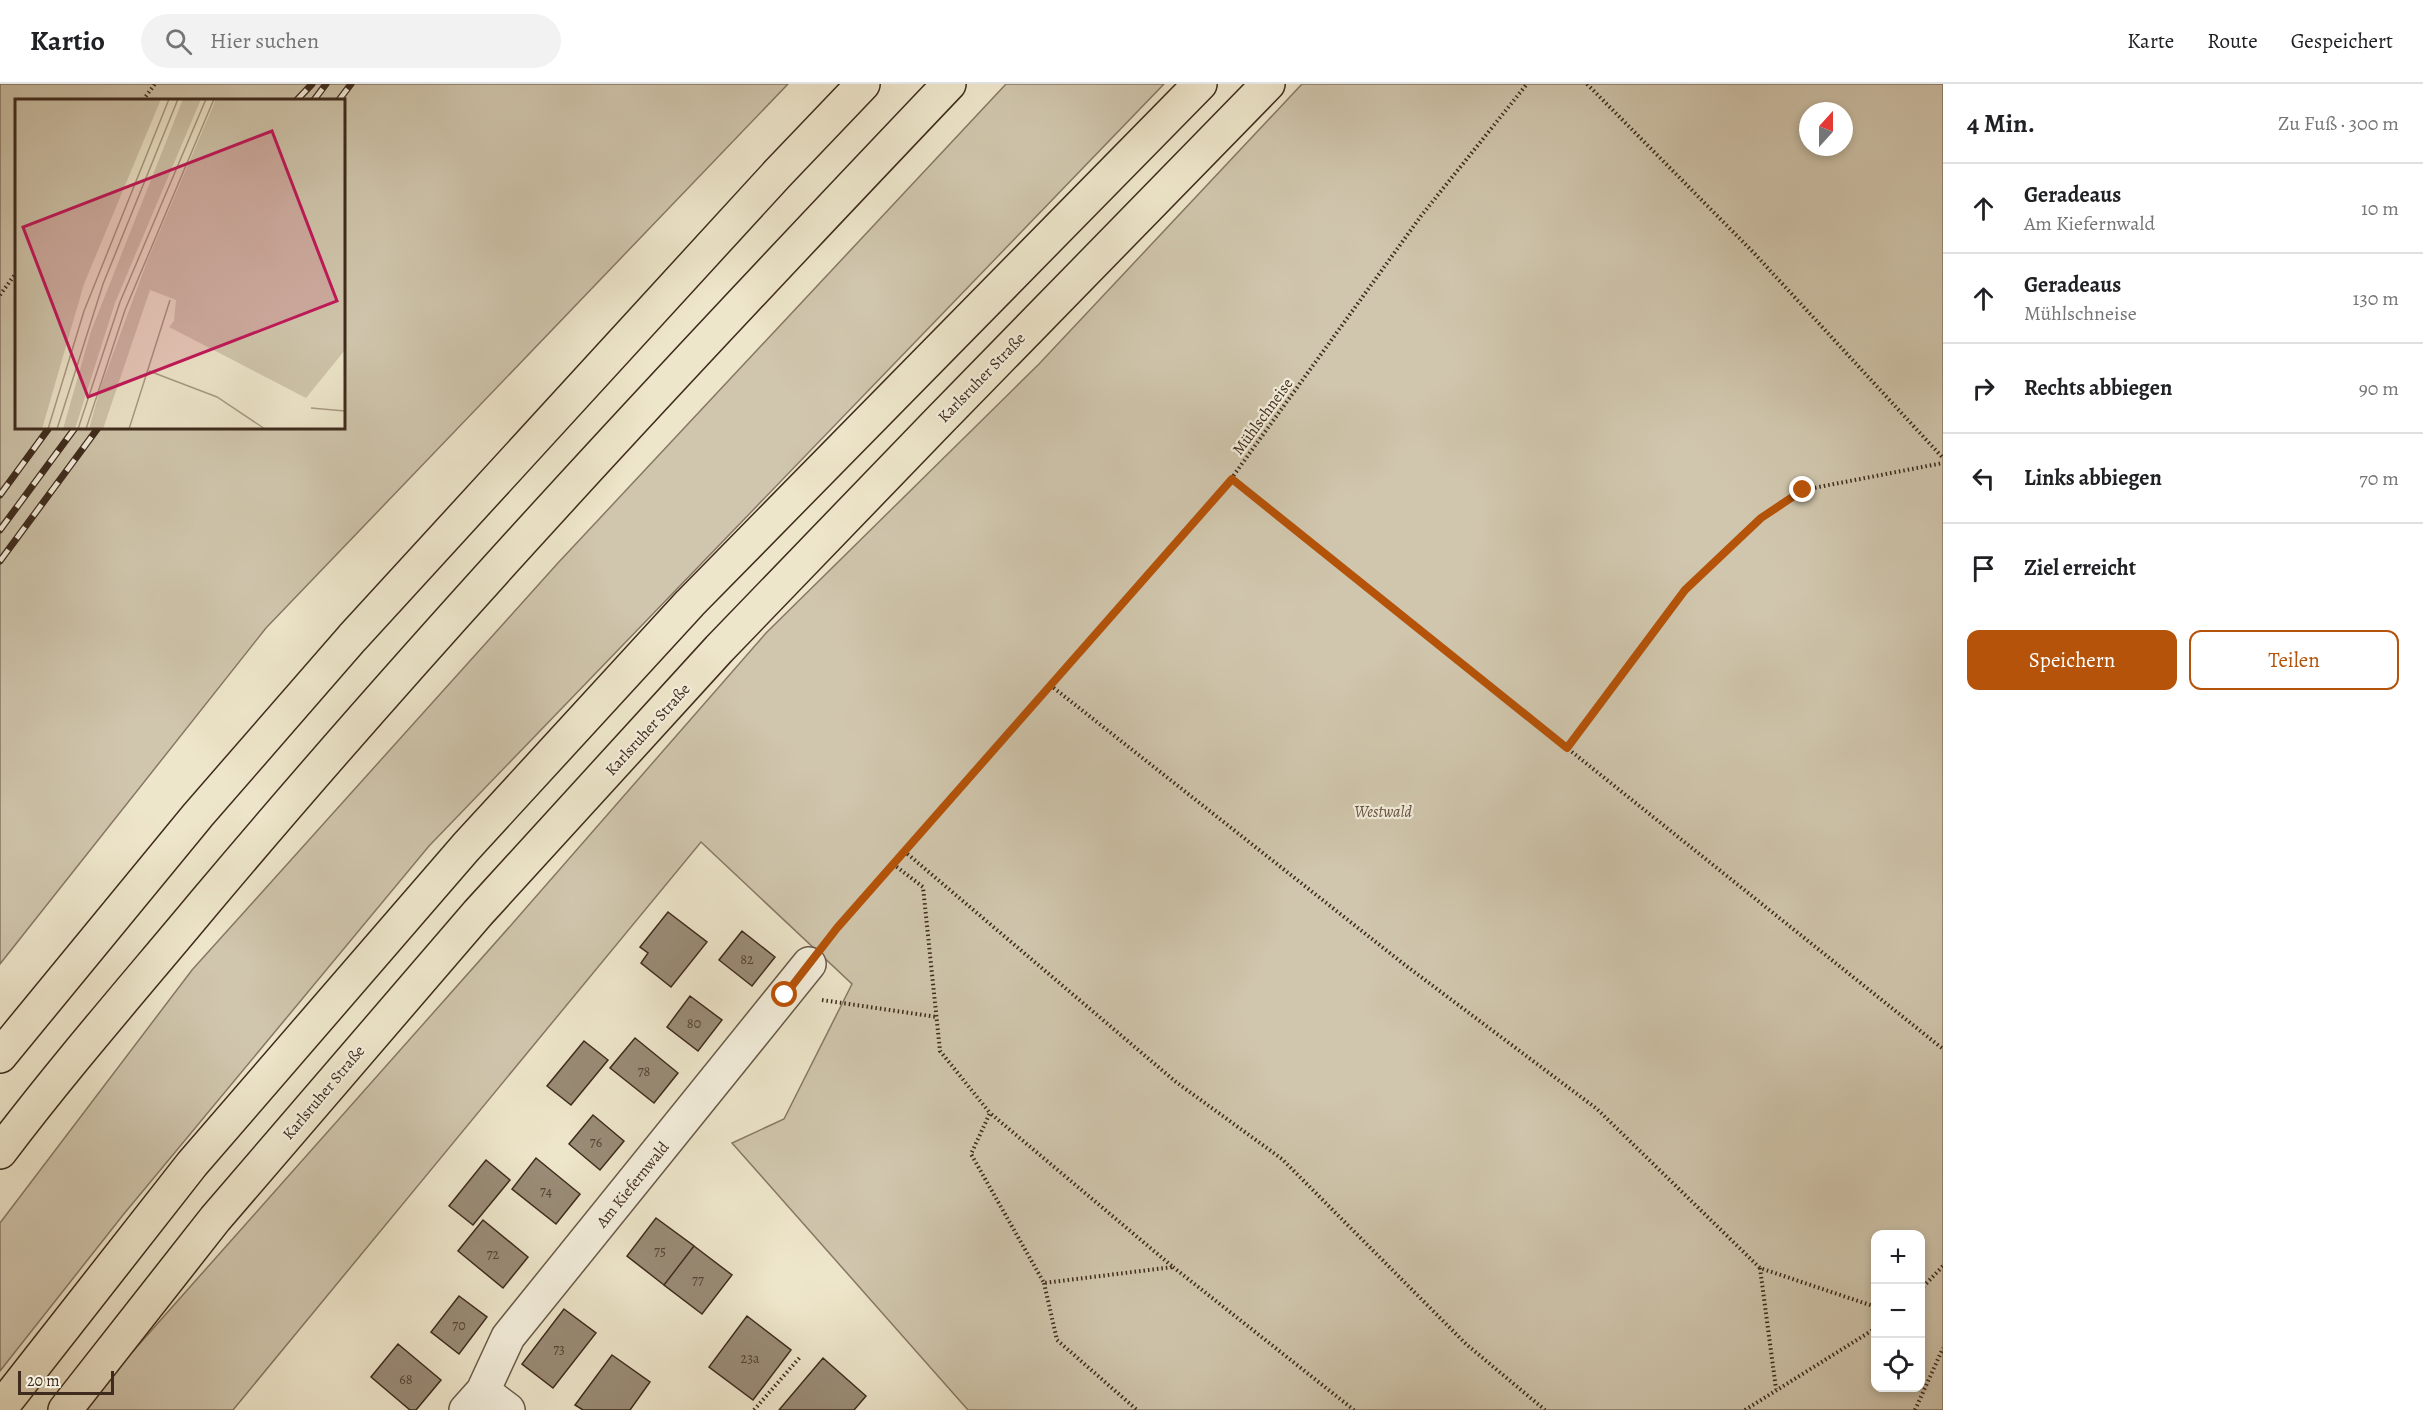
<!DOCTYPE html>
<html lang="de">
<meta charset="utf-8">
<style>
:root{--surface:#fff;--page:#f2f2f2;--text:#202124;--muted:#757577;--line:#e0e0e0;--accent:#b45309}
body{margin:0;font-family:Alegreya,serif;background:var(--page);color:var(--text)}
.controls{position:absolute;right:18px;bottom:18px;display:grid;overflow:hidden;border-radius:12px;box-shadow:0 3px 9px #0003}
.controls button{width:54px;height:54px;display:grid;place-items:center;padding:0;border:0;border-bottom:2px solid var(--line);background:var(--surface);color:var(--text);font:30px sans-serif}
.compass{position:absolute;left:1799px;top:18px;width:54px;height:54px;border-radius:50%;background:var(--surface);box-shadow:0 3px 9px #0003;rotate:21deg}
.scale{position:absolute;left:18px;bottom:15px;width:96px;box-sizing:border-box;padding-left:6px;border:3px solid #3e2b1d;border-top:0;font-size:16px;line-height:21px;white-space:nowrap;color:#3e2b1d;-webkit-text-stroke:4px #f4efdd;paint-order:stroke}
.stop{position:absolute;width:18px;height:18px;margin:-14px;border:4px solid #b45309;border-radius:50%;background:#fff}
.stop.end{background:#b45309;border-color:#fff;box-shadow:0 2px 6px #0008}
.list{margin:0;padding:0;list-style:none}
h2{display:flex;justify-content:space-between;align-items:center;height:78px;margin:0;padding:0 24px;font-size:26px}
h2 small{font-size:20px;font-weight:400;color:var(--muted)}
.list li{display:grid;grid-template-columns:39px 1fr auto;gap:18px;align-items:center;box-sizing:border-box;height:90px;padding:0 24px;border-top:2px solid var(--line)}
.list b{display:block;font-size:22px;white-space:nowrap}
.list p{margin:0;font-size:20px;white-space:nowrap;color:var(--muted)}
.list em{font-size:20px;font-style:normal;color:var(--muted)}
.actions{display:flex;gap:12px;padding:18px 24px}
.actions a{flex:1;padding:14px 0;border:2px solid var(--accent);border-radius:12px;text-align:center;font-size:21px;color:var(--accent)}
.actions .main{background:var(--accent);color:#fff}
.icon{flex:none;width:33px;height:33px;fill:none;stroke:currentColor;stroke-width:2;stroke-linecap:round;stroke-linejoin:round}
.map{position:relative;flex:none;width:1943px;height:1326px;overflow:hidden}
header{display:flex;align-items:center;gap:36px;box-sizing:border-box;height:84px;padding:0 30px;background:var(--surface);border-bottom:2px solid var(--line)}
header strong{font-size:28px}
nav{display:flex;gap:33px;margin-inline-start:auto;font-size:21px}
.search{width:420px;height:54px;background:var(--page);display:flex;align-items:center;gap:15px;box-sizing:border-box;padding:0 21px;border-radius:33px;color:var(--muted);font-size:22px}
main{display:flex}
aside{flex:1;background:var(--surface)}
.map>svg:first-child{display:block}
.green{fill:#d0c6ad;stroke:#877865;stroke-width:1.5;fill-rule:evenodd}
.building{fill:#9a8c77;stroke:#3e2b1d;stroke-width:1.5}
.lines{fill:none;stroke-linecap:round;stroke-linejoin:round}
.minor-casing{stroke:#6a5a48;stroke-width:36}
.major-casing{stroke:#3e2b1d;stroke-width:36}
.highway-casing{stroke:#3e2b1d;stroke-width:36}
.path{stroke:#3e2b1d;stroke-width:4;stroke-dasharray:1.5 3;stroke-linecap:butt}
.minor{stroke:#f4efdd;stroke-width:33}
.major{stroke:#eee6cb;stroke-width:33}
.highway{stroke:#eee6cb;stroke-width:33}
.rail-casing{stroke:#3e2b1d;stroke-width:7}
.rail{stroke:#f4efdd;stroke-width:4.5;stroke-dasharray:14;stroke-linecap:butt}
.route{stroke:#b45309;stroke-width:8}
.labels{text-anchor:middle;stroke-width:4.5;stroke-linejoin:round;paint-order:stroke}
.number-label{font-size:14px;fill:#554334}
.street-label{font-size:16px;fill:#3e2b1d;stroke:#f4efdd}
.park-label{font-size:16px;font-style:italic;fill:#625241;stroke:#f4efdd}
.inset-road{fill:none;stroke:#a89b85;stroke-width:1.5}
.view{fill:#c2185b;fill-opacity:0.15;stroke:#c2185b;stroke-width:3}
.inset-edge{fill:none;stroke:#3e2b1d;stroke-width:3}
</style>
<header>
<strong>Kartio</strong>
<div class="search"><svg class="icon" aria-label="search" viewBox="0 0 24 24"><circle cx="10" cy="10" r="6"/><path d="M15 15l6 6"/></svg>Hier suchen</div>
<nav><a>Karte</a><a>Route</a><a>Gespeichert</a></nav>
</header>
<main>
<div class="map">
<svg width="1943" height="1326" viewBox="0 0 1943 1326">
<rect width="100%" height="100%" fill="#eee6cb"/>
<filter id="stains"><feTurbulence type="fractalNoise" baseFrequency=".00333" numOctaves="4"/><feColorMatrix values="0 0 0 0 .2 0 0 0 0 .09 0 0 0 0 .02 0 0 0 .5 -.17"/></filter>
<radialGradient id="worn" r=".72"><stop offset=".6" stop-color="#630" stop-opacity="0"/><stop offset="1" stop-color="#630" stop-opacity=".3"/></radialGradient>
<path class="green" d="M0 0H788L266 544 0 880ZM16 16H344V344H16Z
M1006 0H1164L429 762 123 1131 0 1287V1139L192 886 557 480Z
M1302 0H1943V1326H968L732 1059 784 1035 852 900 701 758 233 1326H85L103 1301 512 840 766 549 1039 280ZM1808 27H1844V63H1808ZM1876 1150H1920V1304H1876Z"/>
<path class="building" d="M668 828 707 858 671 903 641 879 648 869 640 863Z
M742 847 775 873 752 902 719 876Z
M690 912 722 936 698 967 667 943Z
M635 954 678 989 654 1019 610 984Z
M584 957 608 976 571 1021 547 1002Z
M593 1031 624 1057 600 1086 569 1060Z
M536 1074 580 1110 556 1140 512 1105Z
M486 1076 510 1096 473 1141 449 1122Z
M656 1134 694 1162 664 1201 627 1172Z
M483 1136 528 1173 503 1204 458 1167Z
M694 1162 732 1191 702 1230 664 1201Z
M459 1212 487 1233 459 1270 431 1248Z
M564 1225 596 1249 553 1304 522 1280Z
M747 1232 791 1266 753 1316 709 1283Z
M398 1260 441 1296 416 1326H410L371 1293Z
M612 1271 650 1298 630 1326H583L575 1321Z
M823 1274 866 1312 854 1326H779Z"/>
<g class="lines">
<g class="minor-casing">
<path id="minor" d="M483 1307 508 1326
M466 1326 483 1307 508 1253 809 880"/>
</g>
<g class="major-casing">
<path id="major" d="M0 1325 192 1080 466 763 690 519 1200 0
M65 1326 215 1135 478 829 719 565 939 337 1268 0"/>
</g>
<g class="highway-casing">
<path id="highway" d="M0 972 198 731 352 554 778 89 863 0
M0 1068C65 982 136 901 205 818 442 536 695 267 949 0"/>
</g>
<path class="path" d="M1587 0 1753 168 1943 374
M143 16 155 0
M0 211 16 189
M1231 395 1943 965
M1050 601 1405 881 1597 1025 1760 1184 1876 1223
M1567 664 1685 506 1761 434 1803 406 1943 379
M904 767 1176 998 1282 1075 1466 1260 1545 1326
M893 780 923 803 940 967 990 1029 971 1070 1044 1199 1173 1183 990 1029
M828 856 1231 395 1421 132 1527 0
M822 916 937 933
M1173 1183 1354 1326
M1760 1184 1776 1305
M1044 1199 1057 1256 1137 1326
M1920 1206 1943 1182
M754 1326 801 1272
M1745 1326 1876 1244
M1915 1326 1943 1264"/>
<use href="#minor" class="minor"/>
<use href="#major" class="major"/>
<use href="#highway" class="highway"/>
<g class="rail-casing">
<path id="rail" d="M297 16 312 0
M314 16 326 0
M339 16 351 0
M0 411 49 344
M0 446 75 344
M0 477 98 344"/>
</g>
<use href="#rail" class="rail"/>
</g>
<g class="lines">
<path class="route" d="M785 911 837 844 1232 395 1567 664 1685 506 1761 434 1803 406"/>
</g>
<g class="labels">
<g class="number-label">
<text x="747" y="880">82</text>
<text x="694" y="944">80</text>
<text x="644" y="992">78</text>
<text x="596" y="1063">76</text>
<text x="546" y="1112">74</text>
<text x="660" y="1172">75</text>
<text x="493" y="1175">72</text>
<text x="698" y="1201">77</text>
<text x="459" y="1246">70</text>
<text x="559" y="1270">73</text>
<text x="750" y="1279">23a</text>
<text x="406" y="1300">68</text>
</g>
<g class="street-label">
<text transform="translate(981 293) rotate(-46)" y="6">Karlsruher Straße</text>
<text transform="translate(1262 332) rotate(-54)" y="6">Mühlschneise</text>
<text transform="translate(647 645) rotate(-48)" y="6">Karlsruher Straße</text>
<text transform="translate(323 1008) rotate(-50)" y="6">Karlsruher Straße</text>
<text transform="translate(632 1100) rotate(-51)" y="6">Am Kiefernwald</text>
</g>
<g class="park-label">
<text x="1383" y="733">Westwald</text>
</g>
</g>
<g transform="translate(15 15)">
<rect width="330" height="330" fill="#eee6cb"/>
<path d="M0 0H146L69 185 27 330H0ZM168 0H186L100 204 60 330H48L76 232ZM201 0H330V251L291 299 154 228 159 222 161 201 135 191 88 330H74L85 290 133 160Z" fill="#d0c6ad"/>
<path class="inset-road" d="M134 272 202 298 250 330M296 309 330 312M33 330 69 212 154 0M42 330 88 185 163 0M63 330 105 203 191 0M71 330 110 211 199 0M114 330 155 201"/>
<path class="view" d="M257 32 322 202 73 298 8 128Z"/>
<rect width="330" height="330" class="inset-edge"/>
</g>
<rect width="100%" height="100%" filter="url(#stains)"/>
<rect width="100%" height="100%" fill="url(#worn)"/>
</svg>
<div class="controls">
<button>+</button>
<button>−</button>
<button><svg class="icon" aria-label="locate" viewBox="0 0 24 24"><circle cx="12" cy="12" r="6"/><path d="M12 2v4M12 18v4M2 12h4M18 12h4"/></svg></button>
</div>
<svg class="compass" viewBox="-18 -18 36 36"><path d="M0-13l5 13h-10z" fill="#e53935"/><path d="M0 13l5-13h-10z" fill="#757577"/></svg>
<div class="scale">20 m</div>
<div class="stop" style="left:785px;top:911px"></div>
<div class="stop end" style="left:1803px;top:406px"></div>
</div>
<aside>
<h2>4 Min.<small>Zu Fuß · 300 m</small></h2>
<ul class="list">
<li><svg class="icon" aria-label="ahead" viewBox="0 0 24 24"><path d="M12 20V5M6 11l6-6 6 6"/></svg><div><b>Geradeaus</b><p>Am Kiefernwald</p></div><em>10 m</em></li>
<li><svg class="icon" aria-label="ahead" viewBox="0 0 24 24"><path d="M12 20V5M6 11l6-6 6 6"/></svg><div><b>Geradeaus</b><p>Mühlschneise</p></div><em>130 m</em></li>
<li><svg class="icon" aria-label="right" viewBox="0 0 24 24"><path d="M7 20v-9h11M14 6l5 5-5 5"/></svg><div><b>Rechts abbiegen</b></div><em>90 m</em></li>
<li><svg class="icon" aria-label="left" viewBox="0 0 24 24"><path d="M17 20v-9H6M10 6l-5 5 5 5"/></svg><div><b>Links abbiegen</b></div><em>70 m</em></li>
<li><svg class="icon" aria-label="arrive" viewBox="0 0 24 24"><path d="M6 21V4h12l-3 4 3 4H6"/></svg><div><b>Ziel erreicht</b></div></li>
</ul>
<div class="actions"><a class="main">Speichern</a><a>Teilen</a></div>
</aside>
</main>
